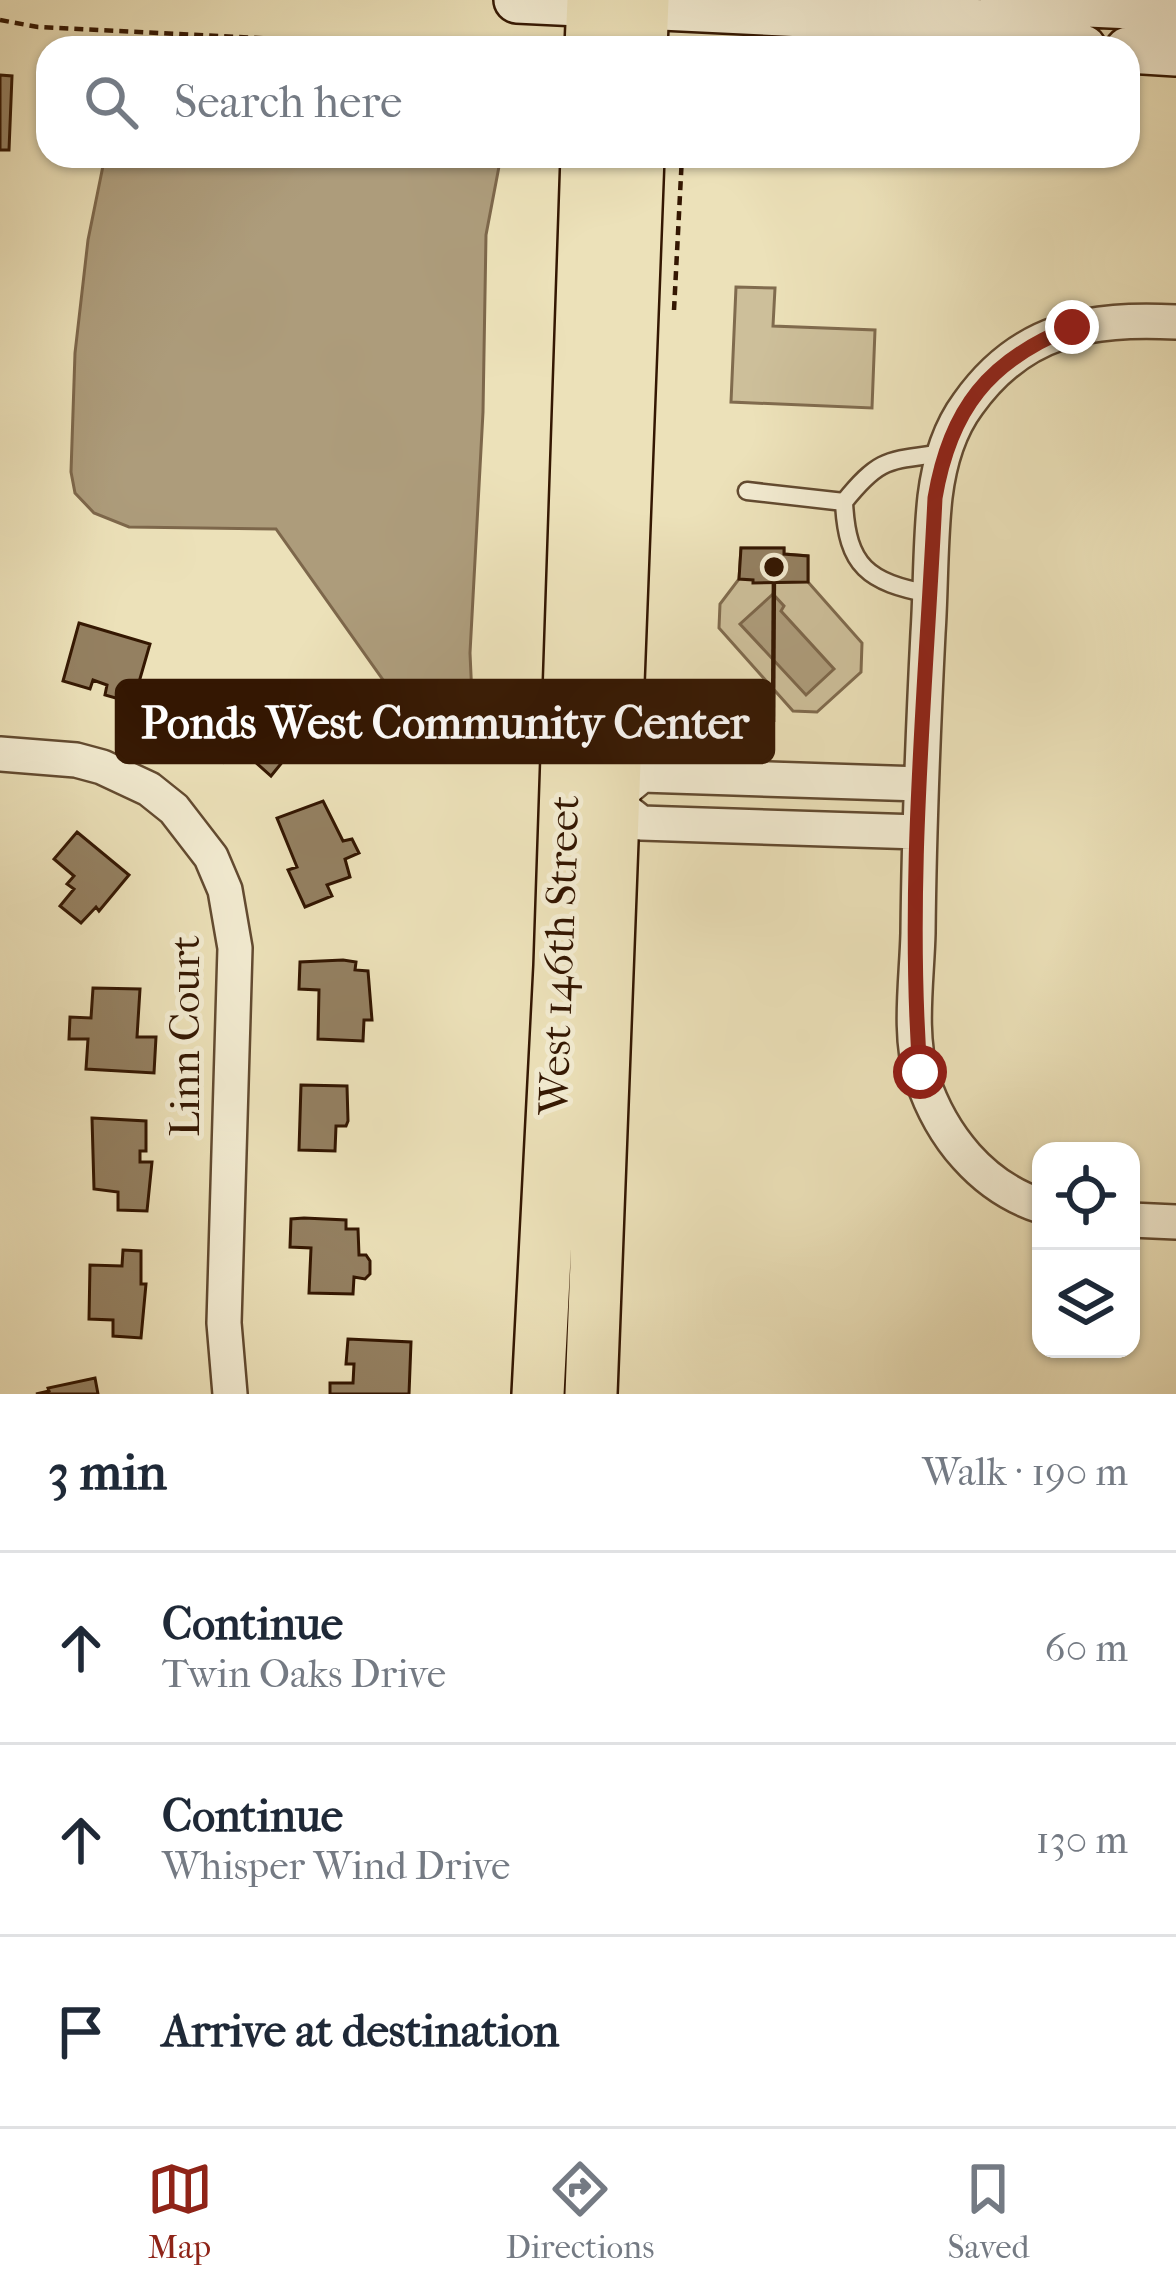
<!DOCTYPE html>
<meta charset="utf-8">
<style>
:root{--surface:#fff;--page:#f6f6f7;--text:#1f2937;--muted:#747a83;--line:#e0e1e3;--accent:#8f2418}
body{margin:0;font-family:"IM FELL French Canon",serif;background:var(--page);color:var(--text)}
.controls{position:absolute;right:36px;bottom:36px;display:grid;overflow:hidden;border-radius:24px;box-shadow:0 3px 9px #0004}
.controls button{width:108px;height:108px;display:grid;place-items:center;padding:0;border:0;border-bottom:3px solid var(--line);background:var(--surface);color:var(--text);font:60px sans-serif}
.stop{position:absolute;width:36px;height:36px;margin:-27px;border:9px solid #8f2418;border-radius:50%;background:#fff}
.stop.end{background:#8f2418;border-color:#fff;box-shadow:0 3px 12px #0008}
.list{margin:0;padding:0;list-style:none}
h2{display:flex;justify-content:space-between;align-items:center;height:156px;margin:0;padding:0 48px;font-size:51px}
h2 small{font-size:39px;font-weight:400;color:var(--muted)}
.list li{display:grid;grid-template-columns:78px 1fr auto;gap:36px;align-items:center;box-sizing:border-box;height:192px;padding:0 48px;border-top:3px solid var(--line)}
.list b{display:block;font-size:45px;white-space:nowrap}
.list p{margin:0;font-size:39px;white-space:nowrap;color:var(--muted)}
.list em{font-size:39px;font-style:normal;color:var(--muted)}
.icon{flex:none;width:66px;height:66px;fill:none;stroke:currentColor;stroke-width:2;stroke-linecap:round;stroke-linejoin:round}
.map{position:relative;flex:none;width:1176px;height:1394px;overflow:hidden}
.search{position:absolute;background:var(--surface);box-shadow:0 3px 9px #0004;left:36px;right:36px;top:36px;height:132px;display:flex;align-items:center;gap:30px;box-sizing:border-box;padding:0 42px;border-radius:36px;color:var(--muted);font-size:45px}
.sheet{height:732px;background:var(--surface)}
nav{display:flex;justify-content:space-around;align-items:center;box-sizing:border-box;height:168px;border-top:3px solid var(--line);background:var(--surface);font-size:33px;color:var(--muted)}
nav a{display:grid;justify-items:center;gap:6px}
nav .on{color:var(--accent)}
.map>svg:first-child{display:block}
.green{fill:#cdbf9a;stroke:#806b4e;stroke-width:3}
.water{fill:#ad9c7b;stroke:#7d674b;stroke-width:3}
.building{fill:#948061;stroke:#341702;stroke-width:3}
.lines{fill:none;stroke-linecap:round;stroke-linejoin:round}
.lane-casing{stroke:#624a30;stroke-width:21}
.street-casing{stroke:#624a30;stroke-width:38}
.secondary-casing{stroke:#341702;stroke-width:50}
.primary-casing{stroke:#341702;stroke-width:56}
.path{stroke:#341702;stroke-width:4.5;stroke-dasharray:9 6;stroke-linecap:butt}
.lane{stroke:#f3ecd2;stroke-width:16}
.street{stroke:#f3ecd2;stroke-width:33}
.secondary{stroke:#f3ecd2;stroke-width:45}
.primary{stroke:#ece1b9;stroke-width:51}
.route{stroke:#8f2418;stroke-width:15}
.labels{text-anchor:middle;stroke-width:10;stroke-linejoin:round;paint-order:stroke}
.street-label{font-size:42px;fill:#341702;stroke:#f3ecd2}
.leader{fill:none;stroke:#341702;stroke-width:4.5}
.callout-dot{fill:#341702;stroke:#f3ecd2;stroke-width:4.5}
.callout{fill:#341702;stroke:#341702;stroke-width:4.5}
.callout-label{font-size:45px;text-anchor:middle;font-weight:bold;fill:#fff}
</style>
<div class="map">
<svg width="1176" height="1394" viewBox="0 0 1176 1394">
<rect width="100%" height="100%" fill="#ece1b9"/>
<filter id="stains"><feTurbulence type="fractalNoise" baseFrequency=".00167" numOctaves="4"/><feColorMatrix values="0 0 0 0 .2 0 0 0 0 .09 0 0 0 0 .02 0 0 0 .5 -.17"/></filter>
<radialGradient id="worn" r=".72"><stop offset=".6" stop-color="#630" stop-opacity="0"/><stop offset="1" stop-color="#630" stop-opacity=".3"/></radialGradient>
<path class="green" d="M736 287 775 288 773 326 875 330 872 408 731 402Z
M741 548H784V554L808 556V582L862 643 861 672 817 712 793 711 719 628 720 604 739 579Z"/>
<path class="water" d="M105 156H501L486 235 483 412 470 653 473 719 465 741 450 749 430 746 276 529 129 527 94 513 75 493 71 472 75 353 88 240Z
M773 594 784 606 781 611 834 669 806 695 740 624Z"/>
<path class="building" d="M0 75 12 76 9 150H0Z
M741 548H784V554L808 556V582L753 583V580L739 579Z
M79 623 150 644 133 703 105 695 107 685 93 680 90 689 63 681Z
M249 695 271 710 277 703 295 718 287 728 301 739 271 776 235 744 223 762 202 743 235 700 241 704Z
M323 801 343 841 352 839 359 853 345 859 350 877 327 885 332 896 305 907 288 870 297 867 277 818Z
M77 832 129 875 99 911 96 907 81 923 60 906 74 889 67 884 74 876 54 859Z
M343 960 356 962 355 970 368 971 372 1020H364L363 1041 318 1039 319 990 299 989 300 962Z
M93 988 140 989 137 1037H156L154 1073 86 1069 88 1039H69L70 1017 91 1018Z
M301 1085 347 1086 348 1121 346 1126H336L335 1151 299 1150Z
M92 1118 146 1121V1151H140V1162H152L147 1211 118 1210V1192L94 1189Z
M304 1218 346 1220V1229H358L359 1255H366L370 1261V1274L365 1279 354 1277 353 1294 309 1293 311 1248 290 1247 291 1219Z
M123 1250 141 1251V1284H146L141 1338 113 1336V1320L89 1319 90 1265 122 1266Z
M348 1339 411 1342 409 1394H330V1383H353L354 1364H346Z
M95 1378 98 1394H36L49 1391 48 1388Z"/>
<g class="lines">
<g class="lane-casing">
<path id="lane" d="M747 491 844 502
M930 594C868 582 847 567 844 502 880 457 888 461 943 453"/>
</g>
<g class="street-casing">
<path id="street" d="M0 754 76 760 102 767 149 789 174 809 211 857 225 890 235 948 224 1323 230 1394
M612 800 642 775 921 784
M612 800 641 823 919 832
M1041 1206C982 1187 941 1136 922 1078 908 1035 917 978 918 933 919 833 923 733 928 633 931 588 930 542 935 497 939 464 948 431 968 404 1022 328 1089 318 1176 322
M1131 1220 1176 1222"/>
</g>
<g class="secondary-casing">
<path id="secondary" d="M517 0 987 23 1019 45 1083 48
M987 23 1023 1 1176 8
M1128 50 1176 53"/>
</g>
<g class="primary-casing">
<path id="primary" d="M591 48 593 0
M641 48 643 0
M538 1394 560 966 587 156
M591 1394 638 156"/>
</g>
<path class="path" d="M0 20 38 27 458 48
M674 310 682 156"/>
<use href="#lane" class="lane"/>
<use href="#street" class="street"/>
<use href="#secondary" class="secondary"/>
<use href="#primary" class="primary"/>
</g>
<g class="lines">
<path class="route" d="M920 1072C906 882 926 688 935 498 950 409 989 360 1072 327"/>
</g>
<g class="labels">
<g class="street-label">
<text transform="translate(558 955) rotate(-88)" y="15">West 146th Street</text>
<text transform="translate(184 1036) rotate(-90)" y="15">Linn Court</text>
</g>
</g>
<path class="leader" d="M774 567L773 722"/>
<circle class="callout-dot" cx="774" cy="567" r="12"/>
<rect class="callout" x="117" y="681" width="656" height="81" rx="12"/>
<g class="callout-label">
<text x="445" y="738">Ponds West Community Center</text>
</g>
<rect width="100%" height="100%" filter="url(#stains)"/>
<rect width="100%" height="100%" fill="url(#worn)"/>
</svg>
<div class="controls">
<button><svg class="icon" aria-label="locate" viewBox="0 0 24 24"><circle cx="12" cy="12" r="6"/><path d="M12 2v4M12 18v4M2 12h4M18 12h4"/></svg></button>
<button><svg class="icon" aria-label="layers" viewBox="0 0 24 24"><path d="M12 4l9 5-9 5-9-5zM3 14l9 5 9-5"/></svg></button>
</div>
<div class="stop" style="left:920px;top:1072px"></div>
<div class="stop end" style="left:1072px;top:327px"></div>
<div class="search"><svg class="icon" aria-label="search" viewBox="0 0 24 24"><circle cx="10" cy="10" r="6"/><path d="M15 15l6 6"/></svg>Search here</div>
</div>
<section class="sheet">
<h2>3 min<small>Walk · 190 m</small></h2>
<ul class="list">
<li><svg class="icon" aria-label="ahead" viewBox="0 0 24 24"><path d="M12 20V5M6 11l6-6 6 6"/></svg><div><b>Continue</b><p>Twin Oaks Drive</p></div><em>60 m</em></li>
<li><svg class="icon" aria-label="ahead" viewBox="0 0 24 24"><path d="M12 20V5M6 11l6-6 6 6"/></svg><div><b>Continue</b><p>Whisper Wind Drive</p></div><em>130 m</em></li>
<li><svg class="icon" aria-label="arrive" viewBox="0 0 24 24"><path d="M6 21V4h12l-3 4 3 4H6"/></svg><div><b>Arrive at destination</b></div></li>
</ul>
</section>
<nav>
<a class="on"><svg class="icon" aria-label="map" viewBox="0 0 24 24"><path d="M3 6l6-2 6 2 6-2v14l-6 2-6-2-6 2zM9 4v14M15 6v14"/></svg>Map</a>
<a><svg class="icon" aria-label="directions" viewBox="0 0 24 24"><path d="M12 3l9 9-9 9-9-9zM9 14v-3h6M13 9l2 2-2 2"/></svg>Directions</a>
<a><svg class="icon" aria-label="saved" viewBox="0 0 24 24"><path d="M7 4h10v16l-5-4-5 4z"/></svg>Saved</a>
</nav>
